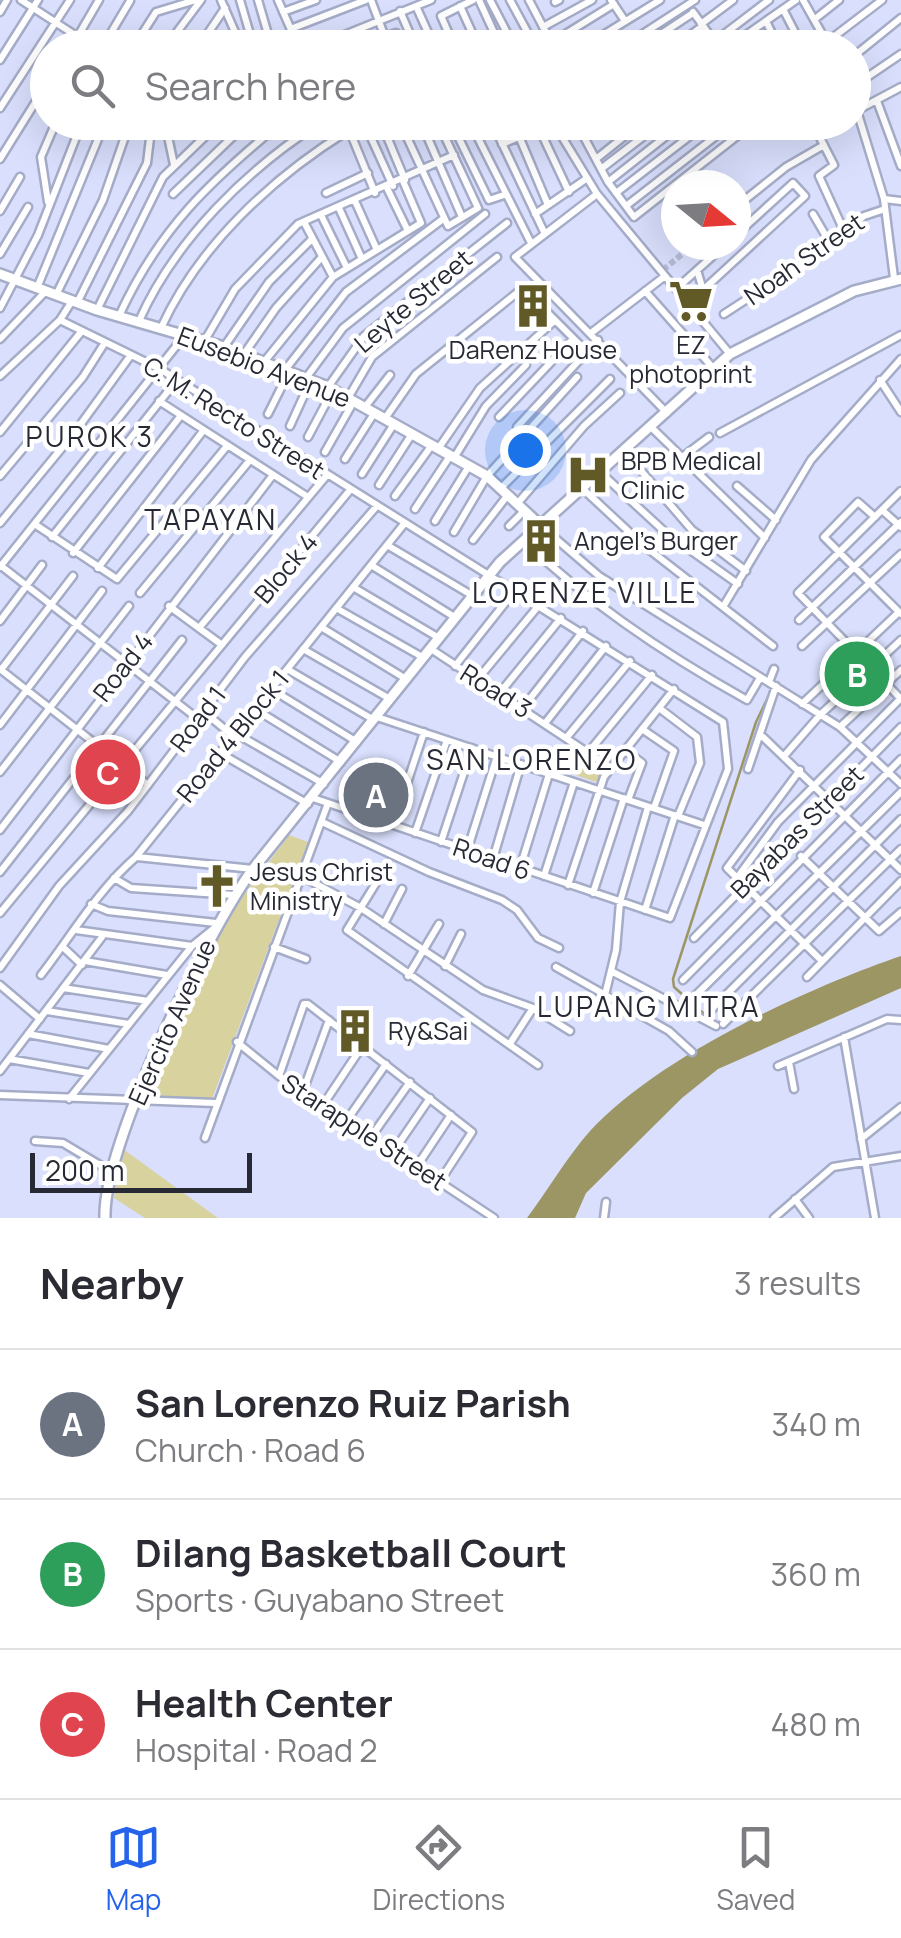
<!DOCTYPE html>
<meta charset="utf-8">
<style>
:root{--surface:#fff;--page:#f2f2f3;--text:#2b2b33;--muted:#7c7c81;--line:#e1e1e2;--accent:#2563eb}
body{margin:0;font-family:Manrope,sans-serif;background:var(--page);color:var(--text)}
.compass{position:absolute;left:661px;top:170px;width:90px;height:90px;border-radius:50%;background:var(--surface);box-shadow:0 10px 40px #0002;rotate:108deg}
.scale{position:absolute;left:30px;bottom:25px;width:222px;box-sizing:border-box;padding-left:10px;border:5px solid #272934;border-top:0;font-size:28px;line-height:35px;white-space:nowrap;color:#272934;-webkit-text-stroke:8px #fff;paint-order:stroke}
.you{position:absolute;left:525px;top:450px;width:35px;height:35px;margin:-25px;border:8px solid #fff;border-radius:50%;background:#1a73e8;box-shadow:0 0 0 15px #1a73e833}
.badge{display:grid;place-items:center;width:65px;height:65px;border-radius:50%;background:var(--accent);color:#fff;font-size:32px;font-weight:700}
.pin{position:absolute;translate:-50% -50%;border:5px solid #fff;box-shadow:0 2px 10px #0006}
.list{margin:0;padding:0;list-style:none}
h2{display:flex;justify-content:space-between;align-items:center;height:130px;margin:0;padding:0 40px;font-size:42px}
h2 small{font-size:32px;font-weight:400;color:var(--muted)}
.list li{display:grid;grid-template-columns:65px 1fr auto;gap:30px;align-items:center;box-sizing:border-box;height:150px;padding:0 40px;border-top:2px solid var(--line)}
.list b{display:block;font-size:38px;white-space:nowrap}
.list p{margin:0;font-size:32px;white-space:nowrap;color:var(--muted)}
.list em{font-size:32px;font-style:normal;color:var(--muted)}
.icon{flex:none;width:55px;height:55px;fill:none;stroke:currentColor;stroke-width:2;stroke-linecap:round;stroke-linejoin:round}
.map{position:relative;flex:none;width:901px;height:1218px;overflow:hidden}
.search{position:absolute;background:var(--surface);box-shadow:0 10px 40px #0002;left:30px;right:30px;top:30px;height:110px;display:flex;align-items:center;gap:25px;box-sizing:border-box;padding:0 35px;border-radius:55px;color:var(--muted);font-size:38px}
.sheet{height:580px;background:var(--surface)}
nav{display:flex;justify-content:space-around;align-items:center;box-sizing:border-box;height:140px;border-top:2px solid var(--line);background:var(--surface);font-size:28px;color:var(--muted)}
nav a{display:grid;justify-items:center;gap:5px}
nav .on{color:var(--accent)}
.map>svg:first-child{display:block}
.green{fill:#d8d29f}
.water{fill:#9c9665}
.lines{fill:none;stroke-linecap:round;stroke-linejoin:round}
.stream{stroke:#9c9665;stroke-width:2.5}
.street-tunnel{stroke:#b5bbd4;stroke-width:6;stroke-dasharray:6 3;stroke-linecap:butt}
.street-casing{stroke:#a5acc7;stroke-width:11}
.secondary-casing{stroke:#a5acc7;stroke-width:14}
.street{stroke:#fff;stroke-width:6}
.secondary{stroke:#fff;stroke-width:9}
.labels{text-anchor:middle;stroke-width:9;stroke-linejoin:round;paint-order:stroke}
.street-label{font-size:25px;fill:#272934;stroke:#fff}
.poi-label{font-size:25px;fill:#272934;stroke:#fff;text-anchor:start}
.neighbourhood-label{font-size:28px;letter-spacing:2.5px;fill:#272934;stroke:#fff}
</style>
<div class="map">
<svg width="901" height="1218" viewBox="0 0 901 1218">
<rect width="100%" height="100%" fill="#d9dffc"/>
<path class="green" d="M583 752 606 767 596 782 573 774Z
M289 835 308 842 212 1099 145 1095 222 924Z
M123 1149 218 1218H145L114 1198Z"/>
<path class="water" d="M901 956V988L718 1069 682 1098 586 1193 575 1218H527C548 1190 567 1157 590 1131 658 1057 807 988 901 956Z"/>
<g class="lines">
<path class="stream" d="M712 1021 674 987 673 979 756 722 772 689"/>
<path class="street-tunnel" d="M663 270 693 245"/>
<g class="street-casing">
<path id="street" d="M21 0 95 48
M221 0 242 48
M240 0 254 48
M258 0 272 48
M278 0 299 48
M371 0 389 48
M479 0 501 48
M490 0 515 48
M510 0 536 48
M529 0 551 42
M611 0 625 21
M803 0 830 48
M555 2 559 0
M416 6 435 48
M460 6 479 48
M783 9 803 48
M400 11 416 48
M0 12 7 0
M283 12 316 0
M693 12 719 48
M815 19 839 0
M766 21 779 48
M701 24 733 0
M543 27 592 0
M293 28 366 0
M359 29 367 48
M745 35 752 48
M346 36 351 48
M384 37 396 33 403 48
M827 42 882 0
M733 44 796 0
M71 48 99 0
M102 48 130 1
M133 48 156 12 196 0
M165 48 201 0
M198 48 225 8
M227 48 238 35
M312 48 431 0
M455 48 441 16 473 0
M543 48 614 4
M582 48 660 0
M621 48 695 0
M640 48 693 13
M672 48 703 26
M706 48 769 0
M854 56 901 18
M0 60 38 0
M854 86 901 54
M854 101 884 199 894 278
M877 101 901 166
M0 108 70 0
M854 112 901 87
M165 122 174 165
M346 122 375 193
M364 122 393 186
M381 122 405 180
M400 122 448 226 478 208 438 122
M421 122 462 217
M451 122 489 200 504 195
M470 122 531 243
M492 122 544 232
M513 122 548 205
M536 122 569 192
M553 122 597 194 730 354
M576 122 608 182 634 217 755 122
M812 122 834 165 819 176 844 231
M817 132 834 122
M585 138 605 122
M502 144 555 122
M0 159 48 82
M596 159 642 122
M601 169 662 122
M608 182 684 122
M387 188 408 231
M326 193 368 173
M616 193 708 122
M173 194 248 122
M597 194 515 257 667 413
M884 199 901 201
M355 201 377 250
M48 202 41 157 56 122
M626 206 734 122
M736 207 786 167 824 145
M339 208 362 259
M0 211 20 177
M535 214 586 179
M813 214 830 243
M321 215 347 268
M304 222 333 277
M0 254 28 207
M697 270 703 290 805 196 793 183 736 235
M37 288 105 122
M676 289 725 245
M645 291 714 369
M56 295 103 200 130 122
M77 303 147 163 152 122
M0 308 38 235 82 122
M97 310 163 177 220 122
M724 314 824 249 864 216 885 209
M119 316C159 229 209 182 282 122
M60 320 160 369 723 722 728 769 670 918 313 798
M139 321C175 240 247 169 321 122
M161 328C199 245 273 177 349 130
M591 333 665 276
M0 339 45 292
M205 340 235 289 298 224 454 155
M224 347 269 282 312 239
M244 354 276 308 321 258
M264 362 333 277 421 223 403 181
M285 370 346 292 443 219
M0 376 60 320 72 301
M306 378 343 328 485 214
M880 380 901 412
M328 387 364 336 507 223
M348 398 372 357 497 257
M159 401 308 497
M365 407 390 375
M268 414 289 372
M386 417 416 374 523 288 586 351
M499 417 572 340
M290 426 311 380
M517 427 598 340
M652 428 765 538
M0 432 81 332
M720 433 901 335
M308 437 333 390
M438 449 480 388 554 321
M325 452 354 401
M625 452 692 530 746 571
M454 458 486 406 526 365
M345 459 375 412
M680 459 709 437
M601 473 665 532 738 584
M362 474 394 424
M0 476 83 377 104 344
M379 485 412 434
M737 486 776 520
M501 488 610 379
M583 489 642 544 773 646
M901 491 798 593 901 699
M395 496 432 445
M517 504 584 426 620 393
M415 509 450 456
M882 510 901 527
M875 517 858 502 824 537 901 614
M435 521 469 466
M0 523 75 432 131 355
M36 525 117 579 227 446
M509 526 524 511
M541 526 599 576 840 727 901 784
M454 532 487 476 577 377
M52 537 177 380
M473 540 507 496
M524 541C590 604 668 656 747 700L760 678
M387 545 473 596
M73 553 179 418
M0 565 198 719
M371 565 456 618
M0 567 185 335
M98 568 203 431
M353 587 439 638
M140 593 250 460
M169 606 222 645
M723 607 811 460 901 359
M336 608 424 658
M799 620 901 522
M0 621 42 565
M321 627 406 679
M199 628 327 475
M802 646 901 554
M303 649 390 699
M431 649 611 768
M455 666 516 589
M0 669 148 785
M287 669 374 720
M1 670 73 576
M477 680 540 604
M769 682 774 669
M271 689 357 742
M499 694 561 618
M802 704 899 612
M659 708 697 737 700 763 678 816
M255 709 341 762
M522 709 583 631
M203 711 233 736
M377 717 704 825
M546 722 606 646
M0 725 102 591
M840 727 901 670
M642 729 674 751 654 808
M235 733 324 784
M567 737 630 661
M763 737 901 870
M625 750 642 763 628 800
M220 753 308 804
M587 754 652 675
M785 755 820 715 901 640
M748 769 776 686
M800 770 727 868 822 961
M0 772 129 606
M322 822 429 872 502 900 517 910 538 938 559 948
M393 825 424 732
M0 830 273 475
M415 833 447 740
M441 842 472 748
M467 851 497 756
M801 856 879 931 901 912
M137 857 253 869
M493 859 521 764
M520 868 549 774
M0 872 182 640
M381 875 347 930 538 1065
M301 876 361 908 483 990 533 1008 570 1031
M544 876 574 782
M114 878 131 888 234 895
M737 878 778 822 900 699
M568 885 604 777 674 689
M593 893 624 798
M91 904 108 911 216 923
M645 910 675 815
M0 913 350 490
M384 924 402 889
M76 930 192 946
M694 938 901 727
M274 947 306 959
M65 949 82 965
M85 961 167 975
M445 966 461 934
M556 967 669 1031 692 1052
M0 968 59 886 128 811 245 657 376 507
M611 971 716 1026
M41 975C72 935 97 891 136 857L404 524
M408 976 439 924
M807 977 901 881
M683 980 901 759
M0 985 40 1019
M63 988 148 1001
M605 995 616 950 620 902 648 807
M695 996 901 792
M47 1011 129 1024
M710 1011 901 819
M723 1024 901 849
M28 1034 109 1049
M844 1037 875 1218
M237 1042 279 1076 494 1218
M511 1042 533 1008
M9 1059 89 1073
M789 1062 794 1089
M778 1066 887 1019 901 1020
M0 1071 102 937
M279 1076 304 1004H308L472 1132 440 1181
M303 1091 329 1020
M0 1095 215 1103
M69 1099 192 946 213 929
M323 1105 363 1045
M347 1120 386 1064
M371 1137 410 1082
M205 1138 328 803
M861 1139 901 1107
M35 1141 63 1143 110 1171
M393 1152 430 1098
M417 1166 451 1115
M795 1199 809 1218
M604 1218 606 1202
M774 1218 833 1167 901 1156"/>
</g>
<g class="secondary-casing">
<path id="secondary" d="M0 274 97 310 224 347 328 387 487 476 541 526
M105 1218C102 1146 208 930 253 869L500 562 730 354 854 291 901 279"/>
</g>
<use href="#street" class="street"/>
<use href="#secondary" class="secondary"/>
</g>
<defs>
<g id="supermarket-bare" transform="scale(3.45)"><path d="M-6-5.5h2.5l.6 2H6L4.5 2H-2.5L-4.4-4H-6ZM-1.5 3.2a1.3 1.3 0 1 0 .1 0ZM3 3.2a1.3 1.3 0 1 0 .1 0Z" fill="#615a27" stroke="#fff" stroke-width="2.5" paint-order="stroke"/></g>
<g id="building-bare" transform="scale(3.45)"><path d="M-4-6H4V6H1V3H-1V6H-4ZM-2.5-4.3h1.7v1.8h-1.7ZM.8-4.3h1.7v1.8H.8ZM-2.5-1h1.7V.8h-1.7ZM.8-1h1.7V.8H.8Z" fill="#615a27" stroke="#fff" stroke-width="2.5" paint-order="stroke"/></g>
<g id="hospital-bare" transform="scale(3.45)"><path d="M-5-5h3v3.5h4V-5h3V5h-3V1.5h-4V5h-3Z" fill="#615a27" stroke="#fff" stroke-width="2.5" paint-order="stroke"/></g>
<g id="church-bare" transform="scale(3.45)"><path d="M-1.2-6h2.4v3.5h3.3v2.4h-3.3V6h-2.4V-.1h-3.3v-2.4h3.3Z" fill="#615a27" stroke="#fff" stroke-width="2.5" paint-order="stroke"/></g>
</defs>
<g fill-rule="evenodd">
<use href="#supermarket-bare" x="691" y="301"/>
<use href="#building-bare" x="533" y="306"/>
<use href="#hospital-bare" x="588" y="475"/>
<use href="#building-bare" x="541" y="541"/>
<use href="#church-bare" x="217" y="886"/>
<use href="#building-bare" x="355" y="1031"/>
</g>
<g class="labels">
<g class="street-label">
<text transform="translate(804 259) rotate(-35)" y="9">Noah Street</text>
<text transform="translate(413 301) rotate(-40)" y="9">Leyte Street</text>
<text transform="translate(264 367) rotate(21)" y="9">Eusebio Avenue</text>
<text transform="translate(234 418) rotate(32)" y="9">C. M. Recto Street</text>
<text transform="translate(286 568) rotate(-50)" y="9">Block 4</text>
<text transform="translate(123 667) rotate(-52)" y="9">Road 4</text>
<text transform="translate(496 691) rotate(32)" y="9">Road 3</text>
<text transform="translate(198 719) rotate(-53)" y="9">Road 1</text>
<text transform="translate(233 736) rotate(-51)" y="9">Road 4 Block 1</text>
<text transform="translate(797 832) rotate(-45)" y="9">Bayabas Street</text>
<text transform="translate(492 859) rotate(19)" y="9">Road 6</text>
<text transform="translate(172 1022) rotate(-66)" y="9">Ejercito Avenue</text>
<text transform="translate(364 1132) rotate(33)" y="9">Starapple Street</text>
</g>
<g class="poi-label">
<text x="691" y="354" text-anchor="middle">EZ<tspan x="691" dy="29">photoprint</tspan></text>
<text x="533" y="359" text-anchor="middle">DaRenz House</text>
<text x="621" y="470">BPB Medical<tspan x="621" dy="29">Clinic</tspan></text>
<text x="574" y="550">Angel's Burger</text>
<text x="250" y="881">Jesus Christ<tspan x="250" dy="29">Ministry</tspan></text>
<text x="388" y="1040">Ry&amp;Sai</text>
</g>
<g class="neighbourhood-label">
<text x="90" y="447">PUROK 3</text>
<text x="211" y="530">TAPAYAN</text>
<text x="585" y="603">LORENZE VILLE</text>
<text x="532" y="770">SAN LORENZO</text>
<text x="649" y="1017">LUPANG MITRA</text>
</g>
</g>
</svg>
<svg class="compass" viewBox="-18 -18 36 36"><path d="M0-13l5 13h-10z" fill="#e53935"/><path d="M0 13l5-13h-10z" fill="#7c7c81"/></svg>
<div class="scale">200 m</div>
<div class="you"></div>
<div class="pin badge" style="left:376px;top:795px;background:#6b7280">A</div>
<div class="pin badge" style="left:857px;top:674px;background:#2e9e5b">B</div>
<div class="pin badge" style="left:108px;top:772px;background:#e0444e">C</div>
<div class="search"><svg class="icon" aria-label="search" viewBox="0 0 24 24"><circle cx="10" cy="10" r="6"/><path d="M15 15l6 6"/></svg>Search here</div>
</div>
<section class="sheet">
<h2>Nearby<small>3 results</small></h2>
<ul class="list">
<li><span class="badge" style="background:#6b7280">A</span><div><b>San Lorenzo Ruiz Parish</b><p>Church · Road 6</p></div><em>340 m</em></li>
<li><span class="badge" style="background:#2e9e5b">B</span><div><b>Dilang Basketball Court</b><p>Sports · Guyabano Street</p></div><em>360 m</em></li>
<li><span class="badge" style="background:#e0444e">C</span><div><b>Health Center</b><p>Hospital · Road 2</p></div><em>480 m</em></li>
</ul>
</section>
<nav>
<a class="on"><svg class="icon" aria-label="map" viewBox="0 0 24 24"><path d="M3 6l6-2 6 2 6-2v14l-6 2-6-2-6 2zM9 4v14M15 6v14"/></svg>Map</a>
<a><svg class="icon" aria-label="directions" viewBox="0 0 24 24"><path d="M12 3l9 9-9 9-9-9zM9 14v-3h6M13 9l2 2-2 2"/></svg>Directions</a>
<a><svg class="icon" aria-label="saved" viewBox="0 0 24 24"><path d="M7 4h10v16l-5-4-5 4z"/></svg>Saved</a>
</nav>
